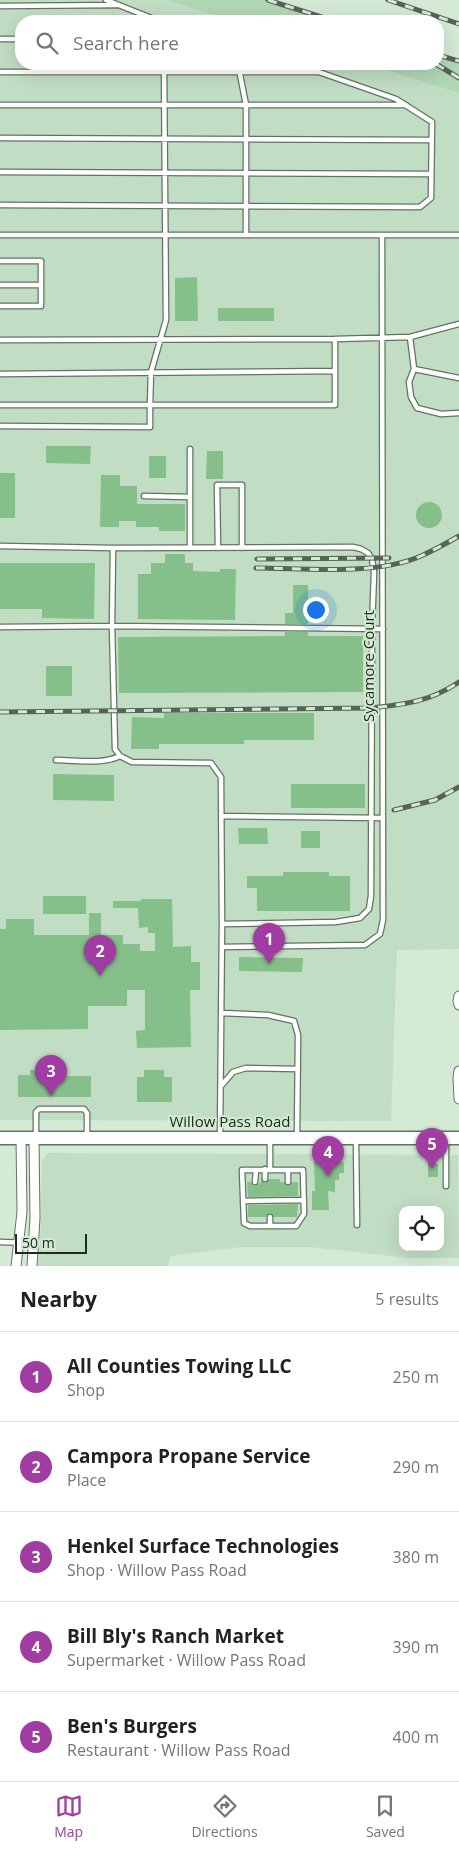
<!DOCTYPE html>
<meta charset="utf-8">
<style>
:root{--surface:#fff;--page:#f2f2f2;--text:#222;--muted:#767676;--line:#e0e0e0;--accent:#a03ca2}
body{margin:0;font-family:"Open Sans",sans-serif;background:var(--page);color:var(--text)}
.controls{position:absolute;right:15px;bottom:15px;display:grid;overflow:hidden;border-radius:10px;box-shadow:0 5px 20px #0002}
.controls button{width:45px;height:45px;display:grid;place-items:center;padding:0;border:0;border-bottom:1px solid var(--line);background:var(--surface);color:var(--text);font:25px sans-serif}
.scale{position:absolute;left:15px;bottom:12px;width:72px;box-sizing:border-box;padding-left:5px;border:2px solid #212921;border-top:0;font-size:14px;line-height:18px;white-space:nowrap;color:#212921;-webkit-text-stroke:4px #d4ead5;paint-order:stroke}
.you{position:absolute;left:315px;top:609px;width:18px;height:18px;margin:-12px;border:4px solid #fff;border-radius:50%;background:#1a73e8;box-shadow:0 0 0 8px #1a73e833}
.badge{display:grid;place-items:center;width:32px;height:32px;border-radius:50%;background:var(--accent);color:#fff;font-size:16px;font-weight:700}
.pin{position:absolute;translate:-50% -41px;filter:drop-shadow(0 1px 2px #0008)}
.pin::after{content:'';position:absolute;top:26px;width:18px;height:15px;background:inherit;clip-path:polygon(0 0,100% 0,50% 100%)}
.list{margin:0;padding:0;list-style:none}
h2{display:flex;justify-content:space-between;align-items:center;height:65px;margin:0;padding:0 20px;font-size:21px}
h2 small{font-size:16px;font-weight:400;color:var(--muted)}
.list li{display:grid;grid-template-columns:32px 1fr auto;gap:15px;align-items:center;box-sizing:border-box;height:90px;padding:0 20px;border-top:1px solid var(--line)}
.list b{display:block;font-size:19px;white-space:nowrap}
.list p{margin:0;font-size:16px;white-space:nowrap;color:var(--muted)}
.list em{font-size:16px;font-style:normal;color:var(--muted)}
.icon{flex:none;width:28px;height:28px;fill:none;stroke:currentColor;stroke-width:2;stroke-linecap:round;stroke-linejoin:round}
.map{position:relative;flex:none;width:459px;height:1266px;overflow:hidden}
.search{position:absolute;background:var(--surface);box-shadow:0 5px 20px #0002;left:15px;right:15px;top:15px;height:55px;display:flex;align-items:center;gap:12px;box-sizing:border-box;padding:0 18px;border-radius:20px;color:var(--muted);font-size:19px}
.sheet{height:515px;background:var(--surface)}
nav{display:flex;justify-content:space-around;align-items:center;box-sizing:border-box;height:70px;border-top:1px solid var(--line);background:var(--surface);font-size:14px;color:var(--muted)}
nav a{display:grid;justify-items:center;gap:2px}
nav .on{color:var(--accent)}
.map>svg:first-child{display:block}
.built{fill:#c1ddc3;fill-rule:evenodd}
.green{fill:#b0d7b3}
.building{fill:#85c08b}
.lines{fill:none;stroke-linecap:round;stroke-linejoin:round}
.lane-casing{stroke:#617462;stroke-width:7}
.street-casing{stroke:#617462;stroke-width:11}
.secondary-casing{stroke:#617462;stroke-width:15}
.lane{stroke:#fff;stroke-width:4.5}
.street{stroke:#fff;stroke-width:9}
.secondary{stroke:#fff;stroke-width:12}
.rail-casing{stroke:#576357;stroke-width:5}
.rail{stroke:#d4ead5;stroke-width:3;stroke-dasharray:9;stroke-linecap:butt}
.labels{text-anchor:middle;stroke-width:4;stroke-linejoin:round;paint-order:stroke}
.street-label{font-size:15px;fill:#212921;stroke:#d4ead5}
</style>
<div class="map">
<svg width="459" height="1266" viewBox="0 0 459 1266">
<rect width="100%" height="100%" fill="#d4ead5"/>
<path class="built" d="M0 0H166L233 21H21V64H366L459 93V949L397 950 391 1121 0 1120Z
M48 1153 458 1155 459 1258H409L310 1247H241L170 1256 168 1266H38L41 1226 42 1161ZM403 1210H440V1247H403Z"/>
<path class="green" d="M166 0H268L334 21H233Z
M438 55 459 61V93L366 64H438Z"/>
<path class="building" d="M197 277 198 321H175V278Z
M218 308H274V321H218Z
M46 446H91L90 464 46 463Z
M207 451H223V479H206Z
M149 456H166V478H149Z
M0 473H15V518H0Z
M101 475H120V486H137V504H185V531H159V527H136V521H119V527H100Z
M416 515a13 13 0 1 1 26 0a13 13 0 1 1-26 0Z
M165 554H185V563H193V571L220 572V569H236L235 620 138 619V574H151V563H165Z
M0 563H95L94 619 42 618V609H0Z
M293 585H308V624H285V613H293Z
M285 632H308V636H363V692L119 693 118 637 285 636Z
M46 666H72V696H46Z
M164 713H314V740H244V744H159V749H131L132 717 164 718Z
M53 774 114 775V801L53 800Z
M291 784H365V808H291Z
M238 828H267L268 844H239Z
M301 831H320V848H301Z
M283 872H329V876H350V911H257V888H247V876H283Z
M43 896H86V914H43Z
M141 899H172L173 947 191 946V962H200V990H190L191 1047 137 1048 136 1031 145 1030V990H127V1006H88V1029L0 1030V929H6V919H34V935H89V913H101V935H123V944H140V951H155V933H148V927L139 928 138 908H113V901H141Z
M239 957 303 958 302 972 239 971Z
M30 1070H48V1076H91V1097H18V1075H30Z
M144 1070H164V1077H172V1102H137V1077H144Z
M314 1162H344V1173H339V1180H335V1192L328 1191 329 1210H312V1191H315Z
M428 1164H438V1177H428Z
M261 1179 265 1183 269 1179H280V1182H284L288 1186 290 1185 292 1182H298V1196L248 1197 247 1182H251L253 1186H256L261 1182Z
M298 1204 297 1217H274L270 1213 268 1214 266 1217H248V1205Z"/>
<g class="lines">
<g class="lane-casing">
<path id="lane" d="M106 0 159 21
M0 6 118 5
M0 39H21
M238 64 246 105V235
M0 72H319
M0 105H406
M0 138 431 140
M0 172 431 174
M0 205 420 207 431 198 432 122 396 99 296 64
M0 235H459
M0 261H41V306H0
M0 285H41
M410 337 414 369 409 382 411 397 417 408 441 414 459 413
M335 339 410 337 459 324
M0 340 335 339V405H150L151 372 166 320 164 64
M414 369 459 378
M0 374 335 371
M0 405H150V427L0 426
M190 449V548
M144 496 190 497
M0 546 113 548 353 547 361 549 368 553 372 559 374 572 372 629 371 896 369 909 360 918 336 922 222 924
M113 548 112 626 115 749 120 756 132 762 211 763 221 777 222 924 220 1137
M218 548 217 485H242V548
M0 627 112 626 383 629
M56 760C76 760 102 765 120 756
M222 816 382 818
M222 947 365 945 380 934 383 920 382 235
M222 1013 268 1015 294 1021 298 1035 297 1136
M221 1086 233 1072 246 1068 298 1069
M36 1138V1112L39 1109H84L87 1113V1137
M270 1139V1170
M356 1139 357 1225
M446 1139V1186
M265 1169V1179
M242 1170H303L304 1214 296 1226H250L244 1223Z
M288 1170V1182
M255 1182 256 1170
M243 1201 303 1200
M270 1217V1226
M0 1242 32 1243"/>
</g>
<g class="street-casing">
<path id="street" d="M459 996 458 1001 459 1005
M459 1071 458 1078 459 1099
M16 1266 22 1212 21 1138
M32 1266 35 1218 34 1138"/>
</g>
<g class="secondary-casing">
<path id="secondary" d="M0 1138H459"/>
</g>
<use href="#lane" class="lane"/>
<use href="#street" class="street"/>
<use href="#secondary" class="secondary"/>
<g class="rail-casing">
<path id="rail" d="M268 0 334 21
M388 0 459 24
M438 55 459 61
M436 64 459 78
M257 559 389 558
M256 568C305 568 376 576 421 556 434 550 447 543 459 536
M0 712 371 708C406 704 429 702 459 682
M394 810 435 800 459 787"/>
</g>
<use href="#rail" class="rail"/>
</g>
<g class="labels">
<g class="street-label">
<text transform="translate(369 666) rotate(-90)" y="5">Sycamore Court</text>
<text x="230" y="1127">Willow Pass Road</text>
</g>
</g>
</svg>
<div class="controls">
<button><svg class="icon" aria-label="locate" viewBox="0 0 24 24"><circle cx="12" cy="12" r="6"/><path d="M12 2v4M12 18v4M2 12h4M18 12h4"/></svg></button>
</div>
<div class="scale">50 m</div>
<div class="you"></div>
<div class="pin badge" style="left:269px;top:964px">1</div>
<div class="pin badge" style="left:100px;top:976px">2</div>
<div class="pin badge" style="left:51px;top:1096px">3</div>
<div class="pin badge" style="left:328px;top:1177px">4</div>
<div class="pin badge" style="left:432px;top:1169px">5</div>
<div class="search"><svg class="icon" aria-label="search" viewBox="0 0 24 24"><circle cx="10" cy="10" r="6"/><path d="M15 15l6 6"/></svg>Search here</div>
</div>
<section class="sheet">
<h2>Nearby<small>5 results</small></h2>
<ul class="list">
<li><span class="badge">1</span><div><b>All Counties Towing LLC</b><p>Shop</p></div><em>250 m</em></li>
<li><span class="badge">2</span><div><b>Campora Propane Service</b><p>Place</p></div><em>290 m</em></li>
<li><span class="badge">3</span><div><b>Henkel Surface Technologies</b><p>Shop · Willow Pass Road</p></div><em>380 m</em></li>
<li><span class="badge">4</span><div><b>Bill Bly's Ranch Market</b><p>Supermarket · Willow Pass Road</p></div><em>390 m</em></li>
<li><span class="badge">5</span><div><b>Ben's Burgers</b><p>Restaurant · Willow Pass Road</p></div><em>400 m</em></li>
</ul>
</section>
<nav>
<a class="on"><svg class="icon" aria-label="map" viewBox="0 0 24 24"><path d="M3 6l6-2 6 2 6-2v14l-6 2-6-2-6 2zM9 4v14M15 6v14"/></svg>Map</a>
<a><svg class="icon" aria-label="directions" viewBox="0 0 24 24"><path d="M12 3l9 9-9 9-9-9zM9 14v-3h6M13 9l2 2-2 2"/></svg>Directions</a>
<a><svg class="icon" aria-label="saved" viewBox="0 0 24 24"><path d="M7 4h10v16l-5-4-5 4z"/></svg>Saved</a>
</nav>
